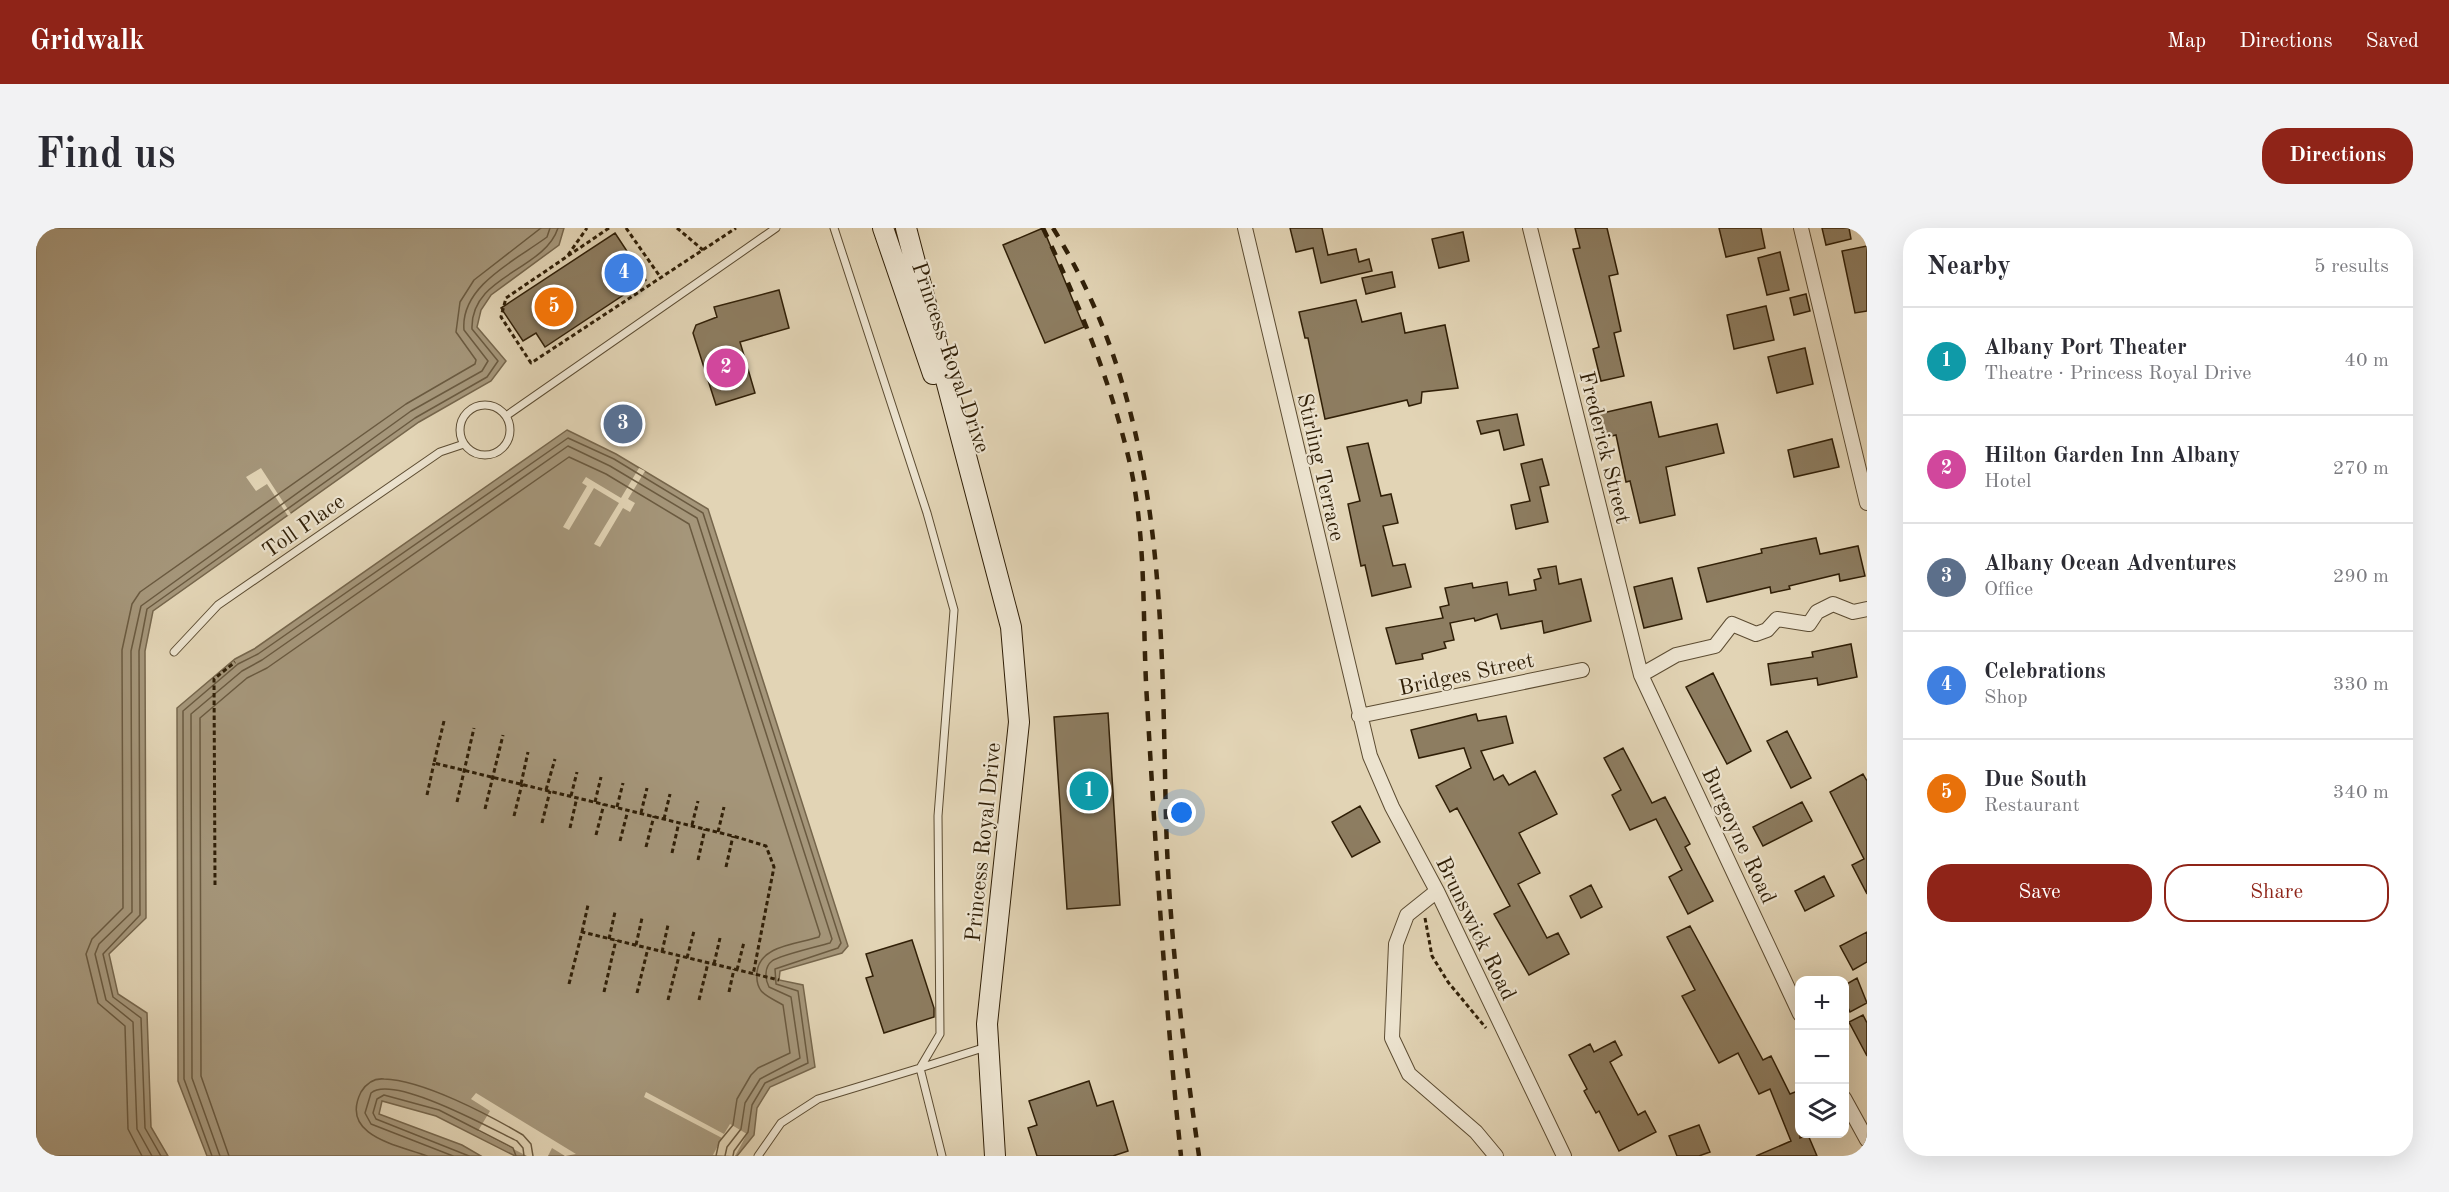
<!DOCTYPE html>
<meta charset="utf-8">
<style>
:root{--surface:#fff;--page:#f2f2f3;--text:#2b2b33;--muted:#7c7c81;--line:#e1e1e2;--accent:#8f2418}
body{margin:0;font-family:"Old Standard TT",serif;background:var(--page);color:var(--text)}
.controls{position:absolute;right:18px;bottom:18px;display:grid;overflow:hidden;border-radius:12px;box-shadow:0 6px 24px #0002}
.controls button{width:54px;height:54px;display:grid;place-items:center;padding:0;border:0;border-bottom:2px solid var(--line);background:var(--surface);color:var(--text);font:30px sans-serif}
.you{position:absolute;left:1146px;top:585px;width:21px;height:21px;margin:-15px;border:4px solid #fff;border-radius:50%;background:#1a73e8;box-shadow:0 0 0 9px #1a73e833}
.badge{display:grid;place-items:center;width:39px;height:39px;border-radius:50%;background:var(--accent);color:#fff;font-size:20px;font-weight:700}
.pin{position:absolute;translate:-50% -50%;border:3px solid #fff;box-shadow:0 2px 6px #0006}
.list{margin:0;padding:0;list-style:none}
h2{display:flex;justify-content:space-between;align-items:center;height:78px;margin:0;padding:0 24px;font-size:26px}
h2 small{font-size:20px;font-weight:400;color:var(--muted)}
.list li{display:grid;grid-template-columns:39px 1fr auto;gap:18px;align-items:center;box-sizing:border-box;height:108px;padding:0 24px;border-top:2px solid var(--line)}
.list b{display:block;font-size:22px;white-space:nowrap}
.list p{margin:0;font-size:20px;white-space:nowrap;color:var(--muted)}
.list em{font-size:20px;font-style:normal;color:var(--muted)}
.actions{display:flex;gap:12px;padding:18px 24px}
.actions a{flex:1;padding:14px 0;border:2px solid var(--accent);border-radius:24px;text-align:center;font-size:21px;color:var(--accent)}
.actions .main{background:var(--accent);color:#fff}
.icon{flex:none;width:33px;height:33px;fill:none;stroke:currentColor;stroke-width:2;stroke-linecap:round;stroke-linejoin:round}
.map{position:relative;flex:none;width:1831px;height:928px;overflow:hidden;border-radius:24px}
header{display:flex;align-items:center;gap:36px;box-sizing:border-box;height:84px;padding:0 30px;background:var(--accent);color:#fff}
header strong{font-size:28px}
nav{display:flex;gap:33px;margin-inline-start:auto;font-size:21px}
.intro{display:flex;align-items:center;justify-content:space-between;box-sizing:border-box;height:144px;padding:0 36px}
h1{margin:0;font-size:42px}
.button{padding:15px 27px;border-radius:24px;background:var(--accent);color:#fff;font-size:21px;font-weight:700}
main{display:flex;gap:36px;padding:0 36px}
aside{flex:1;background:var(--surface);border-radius:24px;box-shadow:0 6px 24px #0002}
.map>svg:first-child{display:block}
.water{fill:#a5967a;stroke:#76664c;stroke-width:1.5}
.pier{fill:#e2d4b5}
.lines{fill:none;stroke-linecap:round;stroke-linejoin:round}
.shore{stroke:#6a5a40;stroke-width:1.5}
.building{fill:#8d7d61;stroke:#301f07;stroke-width:1.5}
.lane-casing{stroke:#5c4c32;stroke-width:9}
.street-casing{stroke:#5c4c32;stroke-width:16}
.secondary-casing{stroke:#301f07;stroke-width:22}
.path{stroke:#301f07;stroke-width:3;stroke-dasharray:4.5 3;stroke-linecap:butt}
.lane{stroke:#ece3cf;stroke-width:7}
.street{stroke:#ece3cf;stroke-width:14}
.secondary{stroke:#ece3cf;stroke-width:20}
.rail{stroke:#301f07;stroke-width:4.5;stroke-dasharray:10 10;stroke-linecap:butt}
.labels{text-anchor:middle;stroke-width:4.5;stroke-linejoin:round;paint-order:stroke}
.street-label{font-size:22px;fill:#301f07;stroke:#ece3cf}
</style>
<header>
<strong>Gridwalk</strong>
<nav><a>Map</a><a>Directions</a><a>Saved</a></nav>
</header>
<div class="intro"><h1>Find us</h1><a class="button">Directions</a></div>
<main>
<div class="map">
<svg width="1831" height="928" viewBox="0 0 1831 928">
<rect width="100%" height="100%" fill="#e2d4b5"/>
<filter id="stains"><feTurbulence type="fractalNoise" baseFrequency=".00333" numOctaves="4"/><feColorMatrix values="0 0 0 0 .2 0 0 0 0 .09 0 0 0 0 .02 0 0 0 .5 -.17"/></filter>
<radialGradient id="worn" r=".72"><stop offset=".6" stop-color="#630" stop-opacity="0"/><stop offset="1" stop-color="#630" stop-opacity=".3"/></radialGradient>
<path class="water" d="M0 0H528L523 17 455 67 445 82 441 99 470 133 455 153 383 194 117 383 109 423 110 690 73 726 82 766 111 785 115 899 132 928H0Z
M531 202 580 226 672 281 812 718 806 725 744 743 743 752 767 757 779 839 734 859 721 880 718 907 701 928H479L400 888 346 873 343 886 426 917 445 928H171L142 853 141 480 199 431 218 421Z"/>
<path class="pier" d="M225 240 255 286 252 288 231 256 220 263 210 249Z
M603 240 609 243 592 271 599 275 594 284 587 280 564 319 558 316 583 275 558 260 533 302 527 299 551 258 546 255 550 249 585 270Z
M610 864 688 906 694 896 711 906 699 928 677 927 686 910 608 869Z
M440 865 540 926 529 928 516 920 512 928H491L442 903 454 883 435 871Z"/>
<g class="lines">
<path class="shore" d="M106 928 92 901 89 798 62 775 50 726 56 711 87 680 86 422 96 376 104 364 370 176 439 136 440 132 420 104 424 74 438 52 505 0
M116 928 101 901 97 794 70 772 59 726 63 716 96 684 95 423 105 378 375 183 446 143 452 133 428 102C424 58 480 32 511 9L514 0
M125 928 109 900 105 790 77 769 67 726 104 687 103 423 111 381 379 190 451 149 462 133 436 101C434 47 508 43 522 0
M176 928 148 851 147 483 202 436 222 426 532 210 578 231 667 285 805 715 802 720 739 741 740 756 762 763 772 835 729 855 716 877 712 904 698 923 697 928
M184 928 156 850 155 486 206 443 226 432 532 218 574 238 661 290 796 711 794 715C783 718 741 728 736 733 728 739 729 751 733 759L755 769 764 830 724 851 709 875 705 901 691 919 689 928
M193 928 165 848 164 490 211 450 231 440 533 229 570 246 653 296 784 706 783 709C762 716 724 717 721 744 719 766 732 768 747 777L754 825 722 840 715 847 701 871 697 897 683 914 680 928
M391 928C362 917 303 908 325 864 330 856 338 850 348 851 387 852 453 887 487 907L495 916 497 928
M417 928 335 896 329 885 335 865C357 846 456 901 481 913L487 920 488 928
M433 928 340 891 337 885 341 871 348 867 403 882 477 920 480 928"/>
</g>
<path class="building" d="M1007 0 1048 99 1009 115 967 17Z
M1254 0H1286L1292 27 1320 21 1323 34 1333 31 1336 43 1285 55 1277 20 1260 24Z
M1539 0H1571L1582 46 1573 48 1585 103 1578 105 1588 148 1565 153 1557 121 1563 119 1537 21 1544 20Z
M1683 0H1725L1729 20 1690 29Z
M1786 0H1813L1815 11 1790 17Z
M1427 4 1433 33 1403 40 1396 11Z
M579 5 610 52 509 119 500 105 487 113 465 80Z
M1831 18V83L1819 85 1806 23Z
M1744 24 1753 62 1731 67 1722 30Z
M1356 44 1359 59 1330 66 1326 50Z
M743 62 753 100 704 114 719 165 680 177 657 105 660 97 681 89 678 79Z
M1770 66 1774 83 1758 87 1754 70Z
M1320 72 1326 94 1365 85 1369 105 1409 97 1422 160 1386 164 1385 175 1373 178 1371 172 1289 191 1272 110H1269L1263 84Z
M1730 78 1738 112 1698 121 1691 87Z
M1769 120 1777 156 1741 165 1732 129Z
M1615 174 1623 209 1681 196 1688 225 1630 239 1639 287 1604 295 1594 253 1590 254 1580 207 1567 210 1562 186Z
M1481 186 1488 217 1468 222 1463 202 1445 206 1441 193Z
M1796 211 1803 239 1758 249 1752 222Z
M1332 215 1345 268 1355 266 1362 295 1347 298 1357 338 1369 336 1375 359 1336 368 1329 337 1325 338 1312 276 1324 273 1311 219Z
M1506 231 1513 257 1504 259 1512 294 1480 301 1475 277 1494 273 1485 236Z
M1780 310 1784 326 1822 318 1829 348 1804 353 1803 346 1753 358 1754 361 1735 365 1734 359 1671 374 1662 340 1726 325 1725 321Z
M1520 338 1523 356 1545 351 1555 393 1508 405 1506 393 1465 401 1461 386 1439 393 1438 390 1414 395 1418 412 1408 414 1410 420 1386 426 1387 431 1360 436 1350 400 1407 390 1404 379 1413 377 1409 360 1436 355 1437 360 1471 354 1473 367 1500 362 1498 352 1505 350 1502 341Z
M1636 350 1646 391 1608 400 1598 359Z
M1815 416 1821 449 1782 457 1781 450 1735 457 1732 436 1777 429 1776 424Z
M1677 445 1715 523 1691 536 1650 459Z
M1072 485 1084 677 1031 681 1018 489Z
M1440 486 1442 493 1470 488 1477 515 1445 523 1458 552 1467 547 1473 557 1499 543 1521 586 1483 605 1504 645 1482 656 1511 710 1522 705 1533 726 1493 747 1458 686 1474 678 1421 580 1414 584 1400 558 1435 540 1428 520 1383 530 1375 502Z
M1751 503 1775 550 1755 560 1731 513Z
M1587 520 1616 575 1629 569 1654 616 1649 619 1677 673 1652 686 1633 649 1646 642 1620 591 1594 602 1576 567 1585 562 1568 530Z
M1827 546 1831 553V666L1816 637 1828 631 1794 564Z
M1766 574 1776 593 1727 618 1717 599Z
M1324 578 1344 614 1316 629 1296 594Z
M1788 648 1798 668 1769 683 1759 663Z
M1555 657 1566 679 1545 690 1534 668Z
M1654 698 1727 832 1735 828 1754 866 1764 862V910L1772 907 1781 928H1720L1755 913 1734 861 1723 866 1702 825 1683 835 1646 768 1659 762 1631 709Z
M1831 704V734L1817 742 1804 718Z
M876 712 898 780V789L848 805 830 750 837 748 830 726Z
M1821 750 1831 775 1814 784 1809 773V757Z
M1827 787 1831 795V828L1813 794Z
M1579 813 1586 827 1574 834 1602 887 1609 883 1620 904 1583 923 1563 883 1560 885 1548 863 1551 861 1533 827 1554 816 1558 824Z
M1053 853 1061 878 1077 873 1092 923 1077 928H1001L992 900 1001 897 993 873Z
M1663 897 1674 924 1663 928H1641L1633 908Z"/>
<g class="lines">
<g class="lane-casing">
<path id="lane" d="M424 202a25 25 0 1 1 50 0a25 25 0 1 1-50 0Z
M470 188 740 0
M138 424 182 377 404 224 428 216
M722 928 745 895 782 871 884 840 904 806 902 588 918 382 891 285 798 0
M906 928 884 840 950 819"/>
</g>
<g class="street-casing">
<path id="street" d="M1209 0 1334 528 1356 579 1401 663 1528 928
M1494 0 1605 447 1764 786
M1765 0 1831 275
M1605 447 1640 427 1679 418 1696 396 1720 406 1731 402 1741 391 1773 396 1781 384 1797 376 1817 384 1831 381
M1323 488 1546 442
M1401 663 1371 687 1360 716 1356 810 1373 846 1440 904 1460 928
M1808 870 1831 912"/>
</g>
<g class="secondary-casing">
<path id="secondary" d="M847 0 897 146
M870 0 975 399 983 494 951 796 959 928"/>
</g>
<path class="path" d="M573 0 470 70 465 89 495 135 700 0
M590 0 625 50
M641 0 667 22
M532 27 551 0
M408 493 398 535 697 608 730 618 738 639 717 747
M485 556 492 524
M510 562 519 531
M391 567 398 535
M535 568 541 544
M421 574 438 500
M559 574 565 549
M581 579 587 555
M449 581 467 507
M605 585 611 560
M478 588 486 556
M628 591 634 566
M506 595 514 563
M656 597 662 573
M534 600 541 569
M682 604 688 579
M560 607 568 576
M584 613 592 582
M610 619 618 588
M636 625 643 594
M662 632 669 601
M690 639 697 608
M179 657 178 451 199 434
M1389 690 1396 728 1412 754 1450 800
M546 704 552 677
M573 711 579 684
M600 717 606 690
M626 724 632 697
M651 730 658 703
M678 736 684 710
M701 742 708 714
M533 756 546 704 743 752
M568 764 580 712
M693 764 698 741
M601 765 612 720
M632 772 643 728
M663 772 672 735"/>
<use href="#lane" class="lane"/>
<use href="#street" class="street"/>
<use href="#secondary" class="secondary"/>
<path class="rail" d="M1007 0C1043 76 1075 154 1094 236 1111 314 1106 393 1111 473 1120 625 1129 776 1145 928
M1017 0C1130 183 1125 384 1130 591 1133 704 1147 816 1163 928"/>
</g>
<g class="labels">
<g class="street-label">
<text transform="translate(916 129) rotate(71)" y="8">Princess Royal Drive</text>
<text transform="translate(1570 219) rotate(76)" y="8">Frederick Street</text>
<text transform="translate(1286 239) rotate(77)" y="8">Stirling Terrace</text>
<text transform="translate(267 297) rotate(-35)" y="8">Toll Place</text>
<text transform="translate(1430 445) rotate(-12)" y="8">Bridges Street</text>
<text transform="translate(1704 607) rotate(65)" y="8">Burgoyne Road</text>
<text transform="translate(946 614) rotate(-84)" y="8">Princess Royal Drive</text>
<text transform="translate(1441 700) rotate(64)" y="8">Brunswick Road</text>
</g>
</g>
<rect width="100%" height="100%" filter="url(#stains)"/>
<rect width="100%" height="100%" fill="url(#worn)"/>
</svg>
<div class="controls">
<button>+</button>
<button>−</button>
<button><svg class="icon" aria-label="layers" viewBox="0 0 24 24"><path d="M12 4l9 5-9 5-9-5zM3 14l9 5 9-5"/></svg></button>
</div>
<div class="you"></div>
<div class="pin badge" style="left:1053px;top:563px;background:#0f9aa8">1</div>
<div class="pin badge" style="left:690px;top:140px;background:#d1479c">2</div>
<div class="pin badge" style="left:587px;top:196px;background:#5c6f8a">3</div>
<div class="pin badge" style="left:588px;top:45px;background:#3f7fe0">4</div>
<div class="pin badge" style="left:518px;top:79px;background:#e8710a">5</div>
</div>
<aside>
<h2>Nearby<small>5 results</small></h2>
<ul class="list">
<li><span class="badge" style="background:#0f9aa8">1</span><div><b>Albany Port Theater</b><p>Theatre · Princess Royal Drive</p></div><em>40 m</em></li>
<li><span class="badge" style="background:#d1479c">2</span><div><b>Hilton Garden Inn Albany</b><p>Hotel</p></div><em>270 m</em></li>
<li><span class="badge" style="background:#5c6f8a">3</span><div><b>Albany Ocean Adventures</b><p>Office</p></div><em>290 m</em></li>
<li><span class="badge" style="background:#3f7fe0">4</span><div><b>Celebrations</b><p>Shop</p></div><em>330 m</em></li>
<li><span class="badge" style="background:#e8710a">5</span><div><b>Due South</b><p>Restaurant</p></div><em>340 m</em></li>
</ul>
<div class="actions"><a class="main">Save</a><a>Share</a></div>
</aside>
</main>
